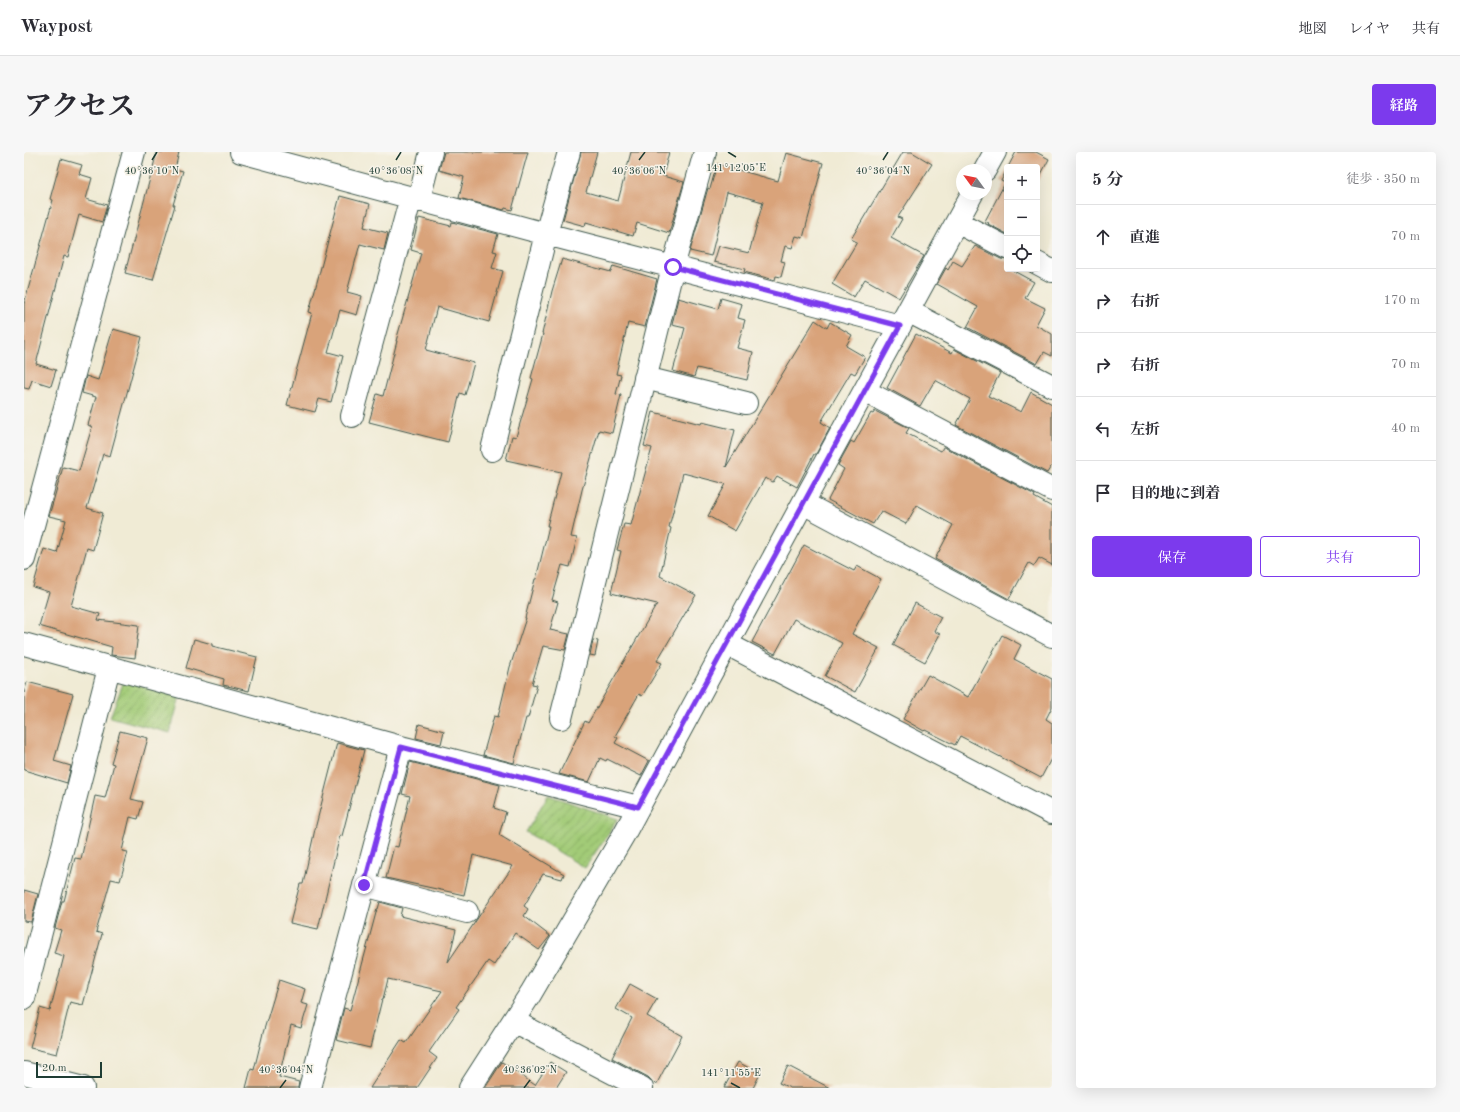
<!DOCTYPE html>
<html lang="ja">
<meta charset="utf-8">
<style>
:root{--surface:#fff;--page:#f7f7f7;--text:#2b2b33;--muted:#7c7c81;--line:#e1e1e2;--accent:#7c3aed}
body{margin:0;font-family:"Old Standard TT","Noto Serif JP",serif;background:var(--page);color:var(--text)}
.controls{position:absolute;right:12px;top:12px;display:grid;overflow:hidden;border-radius:4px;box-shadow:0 4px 16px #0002}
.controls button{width:36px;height:36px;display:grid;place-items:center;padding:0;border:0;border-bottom:1px solid var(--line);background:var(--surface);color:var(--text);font:20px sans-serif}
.compass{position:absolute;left:932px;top:12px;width:36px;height:36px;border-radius:50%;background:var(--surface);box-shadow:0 4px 16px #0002;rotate:303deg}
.scale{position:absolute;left:12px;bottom:10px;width:66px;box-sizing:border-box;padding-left:4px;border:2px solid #1f3d34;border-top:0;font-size:11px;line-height:14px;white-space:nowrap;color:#1f3d34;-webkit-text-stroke:3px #f7f3e8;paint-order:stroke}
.stop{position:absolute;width:12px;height:12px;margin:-9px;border:3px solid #7c3aed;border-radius:50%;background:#fff}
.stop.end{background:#7c3aed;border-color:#fff;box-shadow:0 1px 4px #0008}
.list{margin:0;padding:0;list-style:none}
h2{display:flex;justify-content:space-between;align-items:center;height:52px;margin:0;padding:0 16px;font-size:17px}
h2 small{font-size:13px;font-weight:400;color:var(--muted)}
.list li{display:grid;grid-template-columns:26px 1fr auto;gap:12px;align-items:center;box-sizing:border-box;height:64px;padding:0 16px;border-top:1px solid var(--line)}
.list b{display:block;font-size:15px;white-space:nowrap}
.list em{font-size:13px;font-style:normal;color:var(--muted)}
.actions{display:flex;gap:8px;padding:12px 16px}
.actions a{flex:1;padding:9px 0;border:1px solid var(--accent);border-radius:4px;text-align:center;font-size:14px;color:var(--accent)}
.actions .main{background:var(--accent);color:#fff}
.icon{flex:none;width:22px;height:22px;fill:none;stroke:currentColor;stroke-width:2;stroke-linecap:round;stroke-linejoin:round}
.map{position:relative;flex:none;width:1028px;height:936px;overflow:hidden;border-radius:4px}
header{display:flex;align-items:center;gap:24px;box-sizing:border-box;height:56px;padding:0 20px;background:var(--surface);border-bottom:1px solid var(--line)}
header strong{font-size:19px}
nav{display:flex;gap:22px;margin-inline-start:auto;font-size:14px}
.intro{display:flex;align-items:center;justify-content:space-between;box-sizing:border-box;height:96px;padding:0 24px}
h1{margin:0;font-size:28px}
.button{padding:10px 18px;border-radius:4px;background:var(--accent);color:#fff;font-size:14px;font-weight:700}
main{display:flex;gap:24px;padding:0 24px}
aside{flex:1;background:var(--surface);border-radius:4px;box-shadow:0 4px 16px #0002}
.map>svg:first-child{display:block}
.garden{fill:url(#garden-furrows);stroke:#608456}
.building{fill:#d9a37a}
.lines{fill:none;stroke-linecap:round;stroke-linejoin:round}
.minor-casing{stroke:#3e574c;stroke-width:24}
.minor{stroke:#fff;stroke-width:22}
.route{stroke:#7c3aed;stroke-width:5}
.ticks{fill:none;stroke:#1f3d34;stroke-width:1.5}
.ticks-label{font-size:10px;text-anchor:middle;fill:#1f3d34;stroke:#f7f3e8;stroke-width:3;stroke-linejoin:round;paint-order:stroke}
</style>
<header>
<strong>Waypost</strong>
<nav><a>地図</a><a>レイヤ</a><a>共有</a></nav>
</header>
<div class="intro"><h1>アクセス</h1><a class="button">経路</a></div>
<main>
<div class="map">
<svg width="1028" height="936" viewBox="0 0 1028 936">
<defs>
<pattern id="garden-furrows" width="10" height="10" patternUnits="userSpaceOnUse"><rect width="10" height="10" fill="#a2cb77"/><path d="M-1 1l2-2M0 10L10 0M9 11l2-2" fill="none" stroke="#83a662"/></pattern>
</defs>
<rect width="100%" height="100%" fill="#f7f3e8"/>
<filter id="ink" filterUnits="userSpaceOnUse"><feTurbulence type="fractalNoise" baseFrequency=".025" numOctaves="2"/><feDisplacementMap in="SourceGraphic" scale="8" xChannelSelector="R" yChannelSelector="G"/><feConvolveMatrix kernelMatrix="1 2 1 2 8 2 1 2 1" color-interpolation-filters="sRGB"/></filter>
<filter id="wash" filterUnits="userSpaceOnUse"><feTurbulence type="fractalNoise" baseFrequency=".012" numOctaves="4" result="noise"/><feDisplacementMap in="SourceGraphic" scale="16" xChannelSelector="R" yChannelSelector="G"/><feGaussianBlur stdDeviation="0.9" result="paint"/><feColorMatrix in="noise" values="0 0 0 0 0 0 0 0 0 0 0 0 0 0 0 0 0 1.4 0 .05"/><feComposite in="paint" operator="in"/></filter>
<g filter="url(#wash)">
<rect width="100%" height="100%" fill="#f0ebd5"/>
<path class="garden" d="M100 529 156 544 146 581 86 565Z
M524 643 594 667 561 716 502 680Z"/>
<g id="blocks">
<path class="building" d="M133 0H155L151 17 159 19 149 53H151L129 128 101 121Z
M420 0H504L488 58 481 56 480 58 435 46 440 25 415 18Z
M557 0H573L562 40 594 49 607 0H645L639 24 660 30 645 81 613 71 609 84 562 70 561 74 539 68Z
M879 0H888L908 12 874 65 878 67 867 86 900 104 875 146 841 127 830 145 808 132 833 90 827 87Z
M992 0H1012L1025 7 1013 30V15H984Z
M762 1 799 11 779 86 772 84 768 96 761 94 757 109 761 110 757 125 752 124 751 128 720 120 721 117 690 110 695 94 725 101 739 50 703 40 687 104 666 99 684 36 686 37 693 12 754 29Z
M37 7 58 13 55 22 68 26 62 47 83 53 78 70 55 63 44 105 40 104 12 212 32 218 27 234 8 228 5 237 0 236V152L29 48 26 47Z
M983 17V82L964 72 965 71 961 69 981 31 977 29Z
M316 44 346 52 340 75 364 81 360 98 336 92 323 140 338 144 333 163 316 158 304 200 319 204 307 250 295 247 291 260 263 253 288 161 285 160Z
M395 66 427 74 428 70 474 82 469 99 473 100 468 116 479 119 465 170 413 155 402 198 450 211 441 243 436 241 424 290 345 270 353 242 359 244 373 189H372L397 101 387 98Z
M951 94 977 107 983 108V117H986L1010 130 1001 146 1021 156 1012 173 1028 182V204L1020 200 1013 212 943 175 954 155 913 132 922 116 924 118 929 109 938 114Z
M538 107 587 120 589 114 633 127 621 175 604 171 592 222 597 223 592 242 597 243 588 281 575 278 558 338 547 385 553 386 546 415 538 413 528 448 534 450 526 478 545 482 541 498 519 494 508 532 513 533 504 566H502L490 611 459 603 470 564 474 565 486 515 502 466H501L511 427H512L525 374H523L537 320 482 308 488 284 492 285 509 227 507 226 519 182H518L528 139Z
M654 146 694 157 697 146 718 152 714 166 721 168 713 196 729 200 723 228 673 216 670 225 649 219 661 176 648 173Z
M791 168 803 176 806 170 828 183 822 194 841 205 831 222 827 220 797 270 806 276 792 302H790L773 335 753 324 749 330 741 326 711 379 684 364 702 332 659 321 645 375 647 376 636 424 672 443 633 509 638 511 618 544 615 542 591 584 594 586 591 591 625 609 617 624 583 607 582 609 576 606 565 630 535 622 561 569 564 571 633 452 587 441 597 399 593 398 600 372 607 373 628 296 620 294 629 260 677 272 678 270 711 278 702 315Z
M89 177 118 185 86 304 79 302 63 356 79 361 69 398 63 396 47 454 76 462 74 468 115 473 111 506 87 503 88 495 15 474 25 440 9 435 20 397 33 401 42 368 25 364 39 315 55 319 68 275 64 273 72 245 58 241 62 224 74 228Z
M892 182 928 201 930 197 976 221 964 244 997 260 1007 240 1028 252V313L1023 321 932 273 946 247 911 228 896 254 863 236Z
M851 259 885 276 882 281 917 299 919 295H920L1011 343 1010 345 1028 355V413L1015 406 1010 414 1005 411 985 447 911 407 929 373 893 353 882 372 857 359 849 372 804 348 820 317 814 313 827 289 830 291 847 261 849 262Z
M780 393 830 419 833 414 857 427 828 482 855 496 831 540 801 524 818 491 770 467 751 502 728 490Z
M891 451 917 465 910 479 916 482 901 510 869 493Z
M978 483 997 493 990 507 1028 527V555L1022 567 1028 571V605L1017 626 936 584 931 593 901 578 900 579 879 567 904 523 944 545Z
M170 487 188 492V494L233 505 225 539 199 533 200 527 162 516Z
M569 488 574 489 571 504 566 503Z
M3 530 49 542 30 609 47 614 43 631 0 618V542Z
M395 572 420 579 417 592 392 586Z
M96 579 124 586 107 647 119 650 114 667 106 665 98 699 104 700 96 729 87 727 72 780 78 782 59 853 46 850 33 902 6 896 16 856 26 859 40 804 30 801 37 778 31 776 38 749H40L51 706 57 707 71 644 81 646 90 612 87 611Z
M313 591 340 598 318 684 316 683 294 777 266 771 276 732H279L291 677Z
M386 610 476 633 470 656 482 660 475 683 540 722 538 727 519 722 500 754 504 757 500 764 526 784 515 798 491 781 470 813 464 809 432 855 435 857 405 900 413 906 393 936H346L377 888 382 891 418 839 364 827 359 847H358L346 896 312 888 320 856 326 858 353 757H354L356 750 378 756 376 764 432 778 424 810 489 714 449 703 440 743 362 726 370 694 374 695 386 644 378 642Z
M0 738 14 742 7 770 0 769Z
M255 828 281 837 277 851 284 853 277 876 267 873 255 925 275 930 274 936H222L227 917 230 918 239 881Z
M606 832 633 847 623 864 658 884 632 933 624 925 588 906 608 866 592 857Z
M478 910 511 933 526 910 542 920 532 936H461Z
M714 910 736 922 729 936H700Z
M764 914 806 936H766L755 931Z"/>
</g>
</g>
<g filter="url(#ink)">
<use href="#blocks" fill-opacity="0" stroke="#3e574c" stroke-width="1"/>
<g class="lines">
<g class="minor-casing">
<path id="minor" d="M217 0 522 82 876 174
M961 18 971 0
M395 47 407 0
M933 70 983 96
M1013 111 1028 119
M884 159 1028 234
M621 226 722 251
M841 239 1028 338
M328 264 387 45
M468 298 522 82 545 0
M779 351 1028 484
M0 407 110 0
M0 492 377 595 614 655
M703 492 1028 661
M537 566 649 115 681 0
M340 733 443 760
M0 846 85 516
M489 869 618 936
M0 921 59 936
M286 936 377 595
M446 936 507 841 599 684 779 351 948 42"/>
</g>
<use href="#minor" class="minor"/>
</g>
</g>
<g class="lines" filter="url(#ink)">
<path class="route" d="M340 733 377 595 614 655 876 174 649 115"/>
</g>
<path class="ticks" d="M704 0 712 5M128 8 133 0M372 8 377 0M615 8 621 0M859 8 864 0M707 931 716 936M256 936 262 928M500 936 506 928"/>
<g class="ticks-label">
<text x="712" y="19">141°12'05"E</text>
<text x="128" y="22">40°36'10"N</text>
<text x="372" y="22">40°36'08"N</text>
<text x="615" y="22">40°36'06"N</text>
<text x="859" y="22">40°36'04"N</text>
<text x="262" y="921">40°36'04"N</text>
<text x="506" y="921">40°36'02"N</text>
<text x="707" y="924">141°11'55"E</text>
</g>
</svg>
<div class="controls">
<button>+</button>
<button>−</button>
<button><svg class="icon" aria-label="locate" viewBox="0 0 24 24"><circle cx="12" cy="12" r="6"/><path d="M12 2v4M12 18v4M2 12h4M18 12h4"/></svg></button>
</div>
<svg class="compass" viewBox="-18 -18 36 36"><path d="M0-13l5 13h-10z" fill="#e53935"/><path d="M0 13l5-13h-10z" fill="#7c7c81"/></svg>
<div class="scale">20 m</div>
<div class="stop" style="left:649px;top:115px"></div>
<div class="stop end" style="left:340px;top:733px"></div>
</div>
<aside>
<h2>5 分<small>徒歩 · 350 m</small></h2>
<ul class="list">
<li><svg class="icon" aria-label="ahead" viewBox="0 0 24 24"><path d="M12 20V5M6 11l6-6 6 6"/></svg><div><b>直進</b></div><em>70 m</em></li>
<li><svg class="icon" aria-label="right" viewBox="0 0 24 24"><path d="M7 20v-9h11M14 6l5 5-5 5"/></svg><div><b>右折</b></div><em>170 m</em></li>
<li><svg class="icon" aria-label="right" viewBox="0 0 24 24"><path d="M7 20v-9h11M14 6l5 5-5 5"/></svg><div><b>右折</b></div><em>70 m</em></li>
<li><svg class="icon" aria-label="left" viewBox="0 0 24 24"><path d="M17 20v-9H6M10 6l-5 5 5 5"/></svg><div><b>左折</b></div><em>40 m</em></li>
<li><svg class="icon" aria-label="arrive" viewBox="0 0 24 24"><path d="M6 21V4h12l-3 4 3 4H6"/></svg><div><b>目的地に到着</b></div></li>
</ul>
<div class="actions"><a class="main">保存</a><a>共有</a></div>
</aside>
</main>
